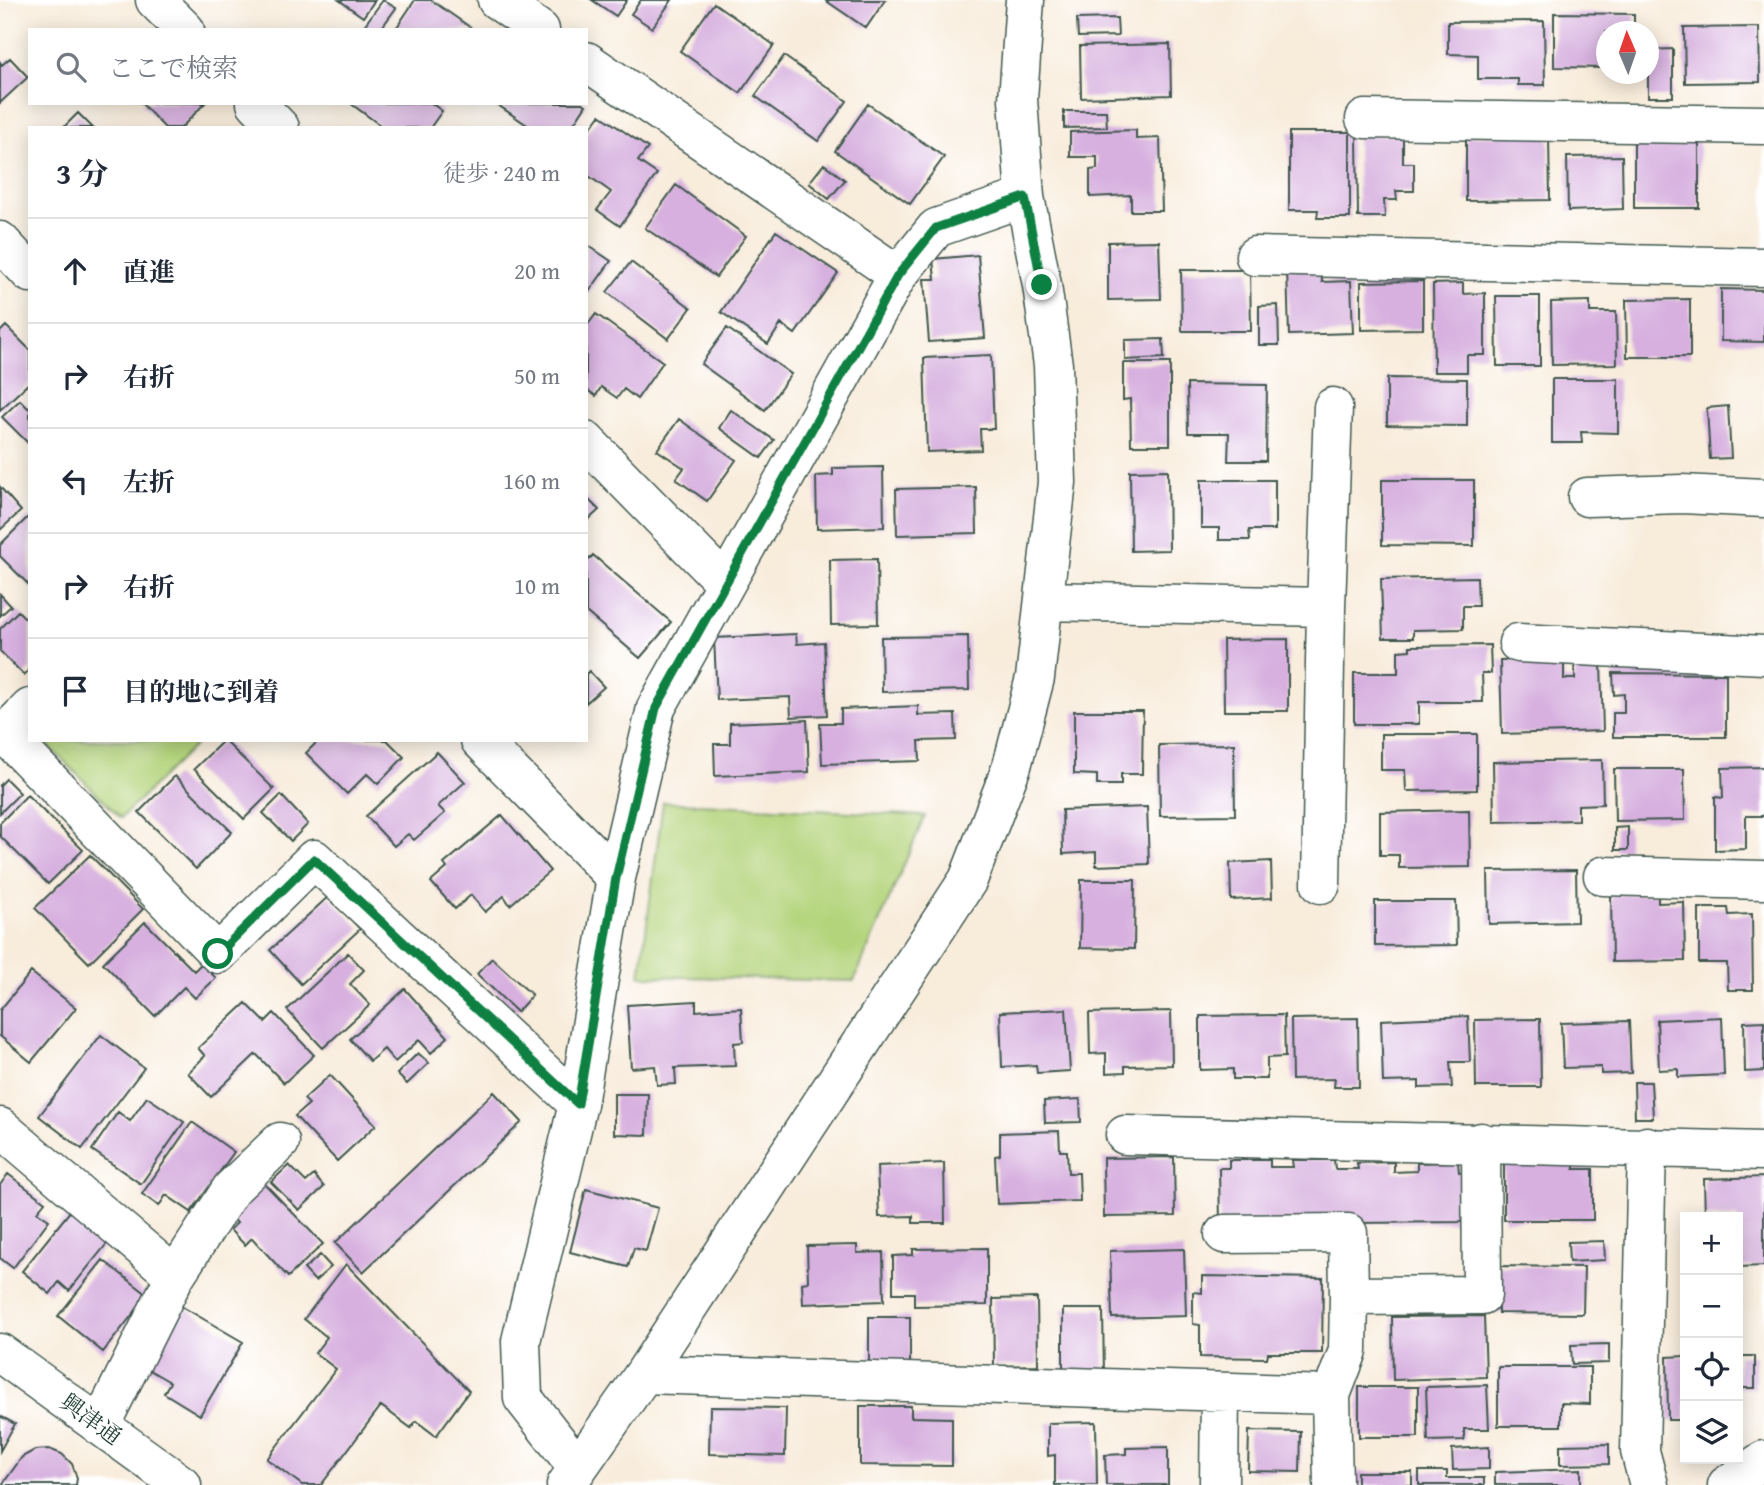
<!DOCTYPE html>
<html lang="ja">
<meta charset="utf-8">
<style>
:root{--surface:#fff;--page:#f6f6f7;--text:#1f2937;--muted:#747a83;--line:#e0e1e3}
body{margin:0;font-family:"Gentium Book Plus","Noto Serif JP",serif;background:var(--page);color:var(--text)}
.controls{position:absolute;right:21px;bottom:21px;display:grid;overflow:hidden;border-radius:0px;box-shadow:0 4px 18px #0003}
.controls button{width:63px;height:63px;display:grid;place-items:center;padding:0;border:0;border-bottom:2px solid var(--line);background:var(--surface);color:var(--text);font:35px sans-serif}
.compass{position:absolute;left:1596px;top:21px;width:63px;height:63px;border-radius:50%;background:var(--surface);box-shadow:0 4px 18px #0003;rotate:358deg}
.stop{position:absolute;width:21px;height:21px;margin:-16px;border:5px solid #0b8043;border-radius:50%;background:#fff}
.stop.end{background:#0b8043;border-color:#fff;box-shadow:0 2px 7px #0008}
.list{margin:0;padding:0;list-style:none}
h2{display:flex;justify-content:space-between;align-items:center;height:91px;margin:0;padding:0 28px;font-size:30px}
h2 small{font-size:23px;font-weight:400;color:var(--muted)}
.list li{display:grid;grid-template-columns:46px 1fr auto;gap:21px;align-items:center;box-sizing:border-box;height:105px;padding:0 28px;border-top:2px solid var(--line)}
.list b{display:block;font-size:26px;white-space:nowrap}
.list em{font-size:23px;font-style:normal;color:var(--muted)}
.icon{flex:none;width:38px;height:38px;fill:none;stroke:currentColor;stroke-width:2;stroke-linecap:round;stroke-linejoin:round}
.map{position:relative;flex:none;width:1764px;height:1485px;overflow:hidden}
.search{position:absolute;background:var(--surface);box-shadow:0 4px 18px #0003;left:28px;top:28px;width:560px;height:77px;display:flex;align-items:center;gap:18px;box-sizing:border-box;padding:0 24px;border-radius:0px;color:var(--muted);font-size:26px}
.panel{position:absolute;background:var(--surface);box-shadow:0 4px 18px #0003;left:28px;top:126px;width:560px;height:616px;border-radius:0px}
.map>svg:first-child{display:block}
.green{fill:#b4d47b;stroke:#6a8858;stroke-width:2}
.building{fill:#d7b0df}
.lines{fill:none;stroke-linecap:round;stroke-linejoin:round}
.minor-casing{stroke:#40574d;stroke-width:41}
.minor{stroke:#fff;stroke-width:38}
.route{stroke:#0b8043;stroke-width:9}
.labels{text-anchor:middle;stroke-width:5;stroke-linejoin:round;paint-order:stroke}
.street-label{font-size:23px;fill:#1f3d34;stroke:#fff}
</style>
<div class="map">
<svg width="1764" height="1485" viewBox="0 0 1764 1485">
<rect width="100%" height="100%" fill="#fff"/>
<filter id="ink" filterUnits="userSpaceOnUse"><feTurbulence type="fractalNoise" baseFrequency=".0143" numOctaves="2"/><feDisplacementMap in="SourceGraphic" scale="14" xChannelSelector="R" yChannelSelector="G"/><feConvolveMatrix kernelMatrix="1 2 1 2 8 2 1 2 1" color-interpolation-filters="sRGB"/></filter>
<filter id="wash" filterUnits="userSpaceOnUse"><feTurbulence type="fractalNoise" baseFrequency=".00686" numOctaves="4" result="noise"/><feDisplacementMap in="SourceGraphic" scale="28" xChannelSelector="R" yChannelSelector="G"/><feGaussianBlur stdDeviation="1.57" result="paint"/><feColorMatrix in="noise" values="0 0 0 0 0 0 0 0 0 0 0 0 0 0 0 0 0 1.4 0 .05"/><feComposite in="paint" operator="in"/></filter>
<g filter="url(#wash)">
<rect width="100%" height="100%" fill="#f8ecdb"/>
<path class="green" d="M43 740H200L121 818Z
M663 802 925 816 854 981 640 976Z"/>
<g id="blocks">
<path class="building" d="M339 0H375L363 17Z
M383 0 396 8 380 30H361Z
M415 0H431L474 30H395Z
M592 0H627L616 16Z
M641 0H672L652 28 631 14Z
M825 0H885L866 28Z
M714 3 774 45 740 93 680 51Z
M1554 13 1634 14V32H1606V68L1554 67Z
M1117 18 1118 36 1078 37 1077 19Z
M1544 21 1545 85H1518V79H1478V55L1448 54V22Z
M1759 27 1760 82 1685 83 1684 28Z
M1170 44 1171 95 1081 98 1080 46Z
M1673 49V97H1648V50Z
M784 56 847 101 818 141 755 96Z
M10 58 28 77 0 103V62L2 65Z
M141 103H205L181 128H165Z
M350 103H431L442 111 430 128H384Z
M495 103H583L586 105 571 128H526L527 125Z
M868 104 944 157 910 204 835 151Z
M1064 111H1106L1107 127 1064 128Z
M78 113 93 128H63Z
M600 115 648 148 638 161 657 174 620 226 597 210 611 192 586 174V134Z
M1136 130V139L1160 138 1162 211H1131V195L1090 197V170L1097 169V157H1070V132Z
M1289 132H1350V218H1317L1318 210H1289Z
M1403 135V163H1414V191H1396L1397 200H1384L1385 217H1358L1357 136Z
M1549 135 1550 200 1466 201V136Z
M1634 140H1699V208H1634Z
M1622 156 1623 209 1568 211 1567 157Z
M824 164 845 180 829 199 809 183Z
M676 185 746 236 716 277 645 228Z
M776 231 838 273 795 334 781 324 768 344 721 312Z
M1159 241 1161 299 1108 300V242Z
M586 244 611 261 586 296Z
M978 255 985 338 929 342 924 279H935L933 259Z
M631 262 691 308 668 339 607 292Z
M1321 267 1322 282 1351 281 1353 333 1289 335 1287 269Z
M1181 270H1250L1251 331H1182Z
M1423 281V329L1361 330V282Z
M1463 283V294L1485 293V355H1467V372H1434L1433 284Z
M1721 289 1764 290V342L1721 341Z
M1496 296H1540V366H1497Z
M1690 299V357H1627L1626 300Z
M1590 301V312H1616L1617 364 1552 365 1551 302Z
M1278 305 1279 345H1259V306Z
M596 314 663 362 637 399 624 389 617 398 601 387 596 396 586 389V327Z
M6 326 30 350V382L0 410V332Z
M727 328 791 374 765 410 701 364Z
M1163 339 1164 358 1125 360V340Z
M991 355 994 429H980L981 450 927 452 924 358Z
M1123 363H1170V445H1131L1130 399 1123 400Z
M1387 378 1467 379V426L1387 425Z
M1552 379H1618V433L1581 432 1582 443H1552Z
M1187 384 1267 385 1266 461H1228L1229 433H1188Z
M20 400 28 408 30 406V445L2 417Z
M1728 406 1731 458 1710 459 1707 408Z
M731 410 774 440 761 458 719 428Z
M679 419 736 460 707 501 676 479 684 468 657 450Z
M883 467 884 527 817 529 816 476 833 475V468Z
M1168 470 1169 550 1131 551 1130 471Z
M1201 480H1275V530H1249L1250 540H1219V528H1201Z
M1382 480H1474V546L1382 545Z
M0 487 21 511 0 530Z
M976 487 977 533 897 535 896 489Z
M586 497 599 510 586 522Z
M28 517 30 519V586L0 556V545Z
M593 555 671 622 640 658 586 612V563Z
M877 559 878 624 831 625 830 560Z
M1477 577 1478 606H1463V629L1413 630V638H1383L1381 579Z
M0 594 11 606 0 616Z
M18 611 30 623V669L24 675 0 651V629Z
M796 634 797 644 824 642 827 715 791 717 790 697 717 700 714 638Z
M968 636 969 690 882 692 881 637Z
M1288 639V711H1224L1223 640Z
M1490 645 1491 673H1482L1483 702H1419V724H1354V673H1398V651L1410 650V646Z
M1564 658V679H1575V662H1601L1603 731 1502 734 1500 660Z
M589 671 604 687 586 703V674Z
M1613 673 1726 674V737H1613V713H1624V694L1614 695Z
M918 706V715L955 714 956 740 919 741 920 761 822 764 820 723H841V709Z
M1074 711H1143L1142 774H1121V785H1097V775L1074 774Z
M807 720 809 772 715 776 714 744H730V723Z
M1381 734H1477V790L1406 791 1405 770H1381Z
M224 740 274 789 244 819 194 769Z
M319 740H387L404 757 378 784 367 774 347 794 306 753Z
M1234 744 1235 815 1160 816 1159 745Z
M437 752 465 782 438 806 445 813 414 840 408 834 394 846 366 816Z
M1602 760 1603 804 1578 805V820L1494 822 1493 762Z
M1764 767V816H1746V849L1715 850V797L1723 798 1722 768Z
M1614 769H1684L1685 820 1615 821Z
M175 776 232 832 196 869 139 812Z
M6 779 20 793 0 813V785Z
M27 795 83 850 48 884 0 836V823Z
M281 795 308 824 291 841 263 813Z
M1147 807 1149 864 1096 866V852L1063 854 1062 810Z
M1469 810 1470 867 1399 868V855H1380V812Z
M502 815 550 871 510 905 504 896 485 912 471 895 455 909 431 882 447 868 444 864Z
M1628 827V850H1615V828Z
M90 855 143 909 89 963 35 908Z
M1271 861 1272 898 1231 900 1230 863Z
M1576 870 1577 922 1489 924 1488 871Z
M1081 880H1135L1134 949 1080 948Z
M1658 894V903L1684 902 1685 961 1612 962 1611 895Z
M329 896 360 929 301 984 270 950Z
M1375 901H1456L1457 945 1375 946Z
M1699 908H1728L1729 915 1752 914 1753 990H1728L1727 963H1699Z
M145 922 194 971 201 964 216 978 195 998 184 987 155 1016 103 963Z
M348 953 364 970 350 984 370 1005 323 1048 287 1010Z
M492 958 532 995 517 1012 477 974Z
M31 972 76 1008 31 1062 0 1036V1010Z
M405 989 448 1037 431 1053 419 1040 395 1062 384 1049 370 1061 350 1039Z
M696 1001V1011L741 1008 743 1042 734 1043 735 1066 675 1068 676 1084 657 1085 655 1066 631 1068 627 1005Z
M246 1003 265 1022 274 1013 314 1055 284 1083 256 1054 211 1097 188 1073 205 1056 198 1048Z
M1066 1009 1070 1071 1037 1073 1036 1065 1002 1067 1000 1012Z
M1171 1011 1172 1065 1125 1066V1072L1106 1073V1053L1090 1054 1089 1013Z
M1284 1015 1285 1057 1267 1058V1079H1233V1069L1200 1070V1016Z
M1468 1016 1470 1062H1450L1452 1087 1419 1088V1081L1383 1082 1381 1020Z
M1722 1017 1724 1075 1678 1077V1069L1659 1070 1657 1020Z
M1358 1018 1359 1087H1334L1335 1079 1292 1080 1291 1019Z
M1540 1019 1541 1087H1476L1475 1020Z
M1629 1021 1631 1073 1601 1074V1067L1563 1068 1561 1023Z
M1764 1021V1071L1745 1072 1744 1022Z
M101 1035 144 1068 82 1149 39 1116Z
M418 1053 429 1063 407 1084 397 1074Z
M330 1075 376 1125 337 1161 295 1116 309 1104 304 1099Z
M1634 1082H1651L1653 1118H1635Z
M494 1092 522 1122 363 1272 335 1243Z
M614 1094H648L647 1135 614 1134Z
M147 1097 184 1122 141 1184 92 1150 118 1112 130 1121Z
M1080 1099 1081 1122 1045 1123 1044 1101Z
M192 1122 234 1152 191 1212 166 1195 159 1206 142 1194Z
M1059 1131 1060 1151H1067L1068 1173H1079L1080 1201 997 1204 995 1156 1000 1155V1133Z
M1174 1157 1175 1216 1104 1217 1103 1158Z
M1504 1159H1574V1169H1593V1220H1504Z
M1229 1160H1270V1167H1293L1292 1160H1334L1335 1169H1358L1357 1163 1394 1162V1172L1417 1171V1163L1458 1162 1459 1172 1468 1173 1469 1222 1220 1224 1219 1168H1229Z
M944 1163 945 1223H913V1216L879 1217 877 1166Z
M289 1165 306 1182 314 1175 324 1187 299 1210 271 1182Z
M8 1174 45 1202 37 1212 49 1220 13 1268 0 1258V1185Z
M1764 1177V1266L1738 1267V1217H1705L1704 1179Z
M262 1181 323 1244 288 1277 252 1238 245 1245 230 1230 237 1223 228 1213Z
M586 1189 658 1208 646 1251 634 1248 628 1267 570 1252Z
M71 1210 109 1241 69 1291 59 1282 50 1294 22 1271Z
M1604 1241 1605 1260 1569 1262 1568 1242Z
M857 1245V1253L883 1252 884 1301 803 1304 802 1283 808 1282 807 1246Z
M987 1248V1305L914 1306V1293H893V1256L913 1255V1249Z
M1184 1249 1186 1316 1112 1318 1110 1251Z
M320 1255 331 1267 315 1281 304 1269Z
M103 1260 148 1295 103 1352 58 1316Z
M346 1264 469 1391 436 1436 416 1421 411 1428 381 1406 321 1485H302L267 1459 336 1369 315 1353 327 1337 304 1319Z
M1498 1266 1584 1267 1583 1314 1498 1313Z
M1202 1276 1323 1278 1322 1353H1268L1267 1358 1200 1357V1325L1193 1324V1292L1202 1293Z
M1037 1298 1038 1365 994 1366 993 1299Z
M181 1306 243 1342 200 1415 164 1393 170 1382 146 1368Z
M1063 1309H1103L1104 1376H1063Z
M1484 1316 1486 1377 1393 1380 1392 1317Z
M869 1317H910V1365L869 1366Z
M1609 1344V1363L1572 1364 1571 1345Z
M1685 1356V1420H1668L1667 1357Z
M1738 1356H1755V1388H1738Z
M1498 1367H1590V1404L1561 1403V1426H1498Z
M1487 1385 1489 1429H1464V1440L1428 1441 1426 1387Z
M1359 1387H1418V1437H1359Z
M860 1406H911V1417L952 1418V1466L860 1465Z
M710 1407 786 1408 785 1456 709 1454Z
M0 1416 15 1424 0 1451Z
M1096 1422 1097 1485H1055V1455L1048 1456V1423Z
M1249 1431 1301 1432 1300 1472 1248 1471Z
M1609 1444V1464L1560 1465V1445Z
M1168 1447V1485H1106L1105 1455 1126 1454V1448Z
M1489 1447V1469L1453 1470 1452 1449Z
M49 1449 62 1454 72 1464 77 1478 76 1485H2L22 1457 35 1450Z
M1581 1469V1485H1495V1472Z
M1419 1471H1447V1478H1484V1485H1419Z
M1357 1472H1412V1485H1357Z"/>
</g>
</g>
<g filter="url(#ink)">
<use href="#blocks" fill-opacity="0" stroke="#40574d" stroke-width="2"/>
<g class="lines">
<g class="minor-casing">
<path id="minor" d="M155 0 185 30
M497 0 540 30
M586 61 898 275
M256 103 280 128
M1365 119 1764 125
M0 241 30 273
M1255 256 1764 267
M586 441 725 583
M1587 497 1682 494 1764 498
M1045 601 1326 607
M1518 643 1764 655
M0 729 218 954 314 859 578 1104
M0 738 30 708
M480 740 616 878
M1603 876 1764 880
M1321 884 1326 607 1333 407
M0 1127 175 1276 100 1426
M1125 1135 1764 1151
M1647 1146 1640 1451 1649 1485
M1224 1234 1348 1233 1349 1296 1482 1295 1481 1142
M175 1276 231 1189 280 1142
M0 1353 182 1485
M644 1374 1331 1395 1333 1485
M1331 1395 1348 1351 1349 1296
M578 1468 523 1398 521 1341 578 1104 616 878 656 708 898 275 936 228 1025 197
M566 1485 644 1374 968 880 1012 766 1035 678 1057 482 1053 365 1042 285 1025 197 1018 99 1025 0
M1219 1485 1220 1392
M1727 1485 1764 1460"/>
</g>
<use href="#minor" class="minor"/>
</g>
</g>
<g class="lines" filter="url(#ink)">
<path class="route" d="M218 954 314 859 578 1104 616 878 656 708 898 275 936 228 1025 197 1042 285"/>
</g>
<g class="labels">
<g class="street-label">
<text transform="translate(91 1419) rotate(36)" y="8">興津通</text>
</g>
</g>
</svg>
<div class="controls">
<button>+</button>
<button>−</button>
<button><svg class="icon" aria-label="locate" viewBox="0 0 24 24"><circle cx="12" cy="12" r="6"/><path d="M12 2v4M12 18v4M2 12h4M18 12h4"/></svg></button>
<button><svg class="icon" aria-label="layers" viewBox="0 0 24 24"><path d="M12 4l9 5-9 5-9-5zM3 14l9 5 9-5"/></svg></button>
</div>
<svg class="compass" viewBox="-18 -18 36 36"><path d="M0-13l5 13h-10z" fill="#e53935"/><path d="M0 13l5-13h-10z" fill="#747a83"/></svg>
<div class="stop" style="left:218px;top:954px"></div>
<div class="stop end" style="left:1042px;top:285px"></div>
<div class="search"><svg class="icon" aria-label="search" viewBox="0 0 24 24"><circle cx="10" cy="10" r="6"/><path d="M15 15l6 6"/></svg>ここで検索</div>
<section class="panel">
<h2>3 分<small>徒歩 · 240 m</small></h2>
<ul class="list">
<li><svg class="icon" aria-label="ahead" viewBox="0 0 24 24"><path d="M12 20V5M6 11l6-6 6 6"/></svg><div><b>直進</b></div><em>20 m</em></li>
<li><svg class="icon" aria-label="right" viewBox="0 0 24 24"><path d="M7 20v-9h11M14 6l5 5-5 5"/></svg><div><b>右折</b></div><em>50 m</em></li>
<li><svg class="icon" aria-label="left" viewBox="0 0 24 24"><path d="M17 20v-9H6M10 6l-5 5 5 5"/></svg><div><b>左折</b></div><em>160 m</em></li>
<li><svg class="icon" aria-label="right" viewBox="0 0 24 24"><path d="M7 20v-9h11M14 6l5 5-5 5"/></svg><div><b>右折</b></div><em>10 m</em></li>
<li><svg class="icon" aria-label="arrive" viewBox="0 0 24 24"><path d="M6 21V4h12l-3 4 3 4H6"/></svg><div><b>目的地に到着</b></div></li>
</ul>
</section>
</div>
